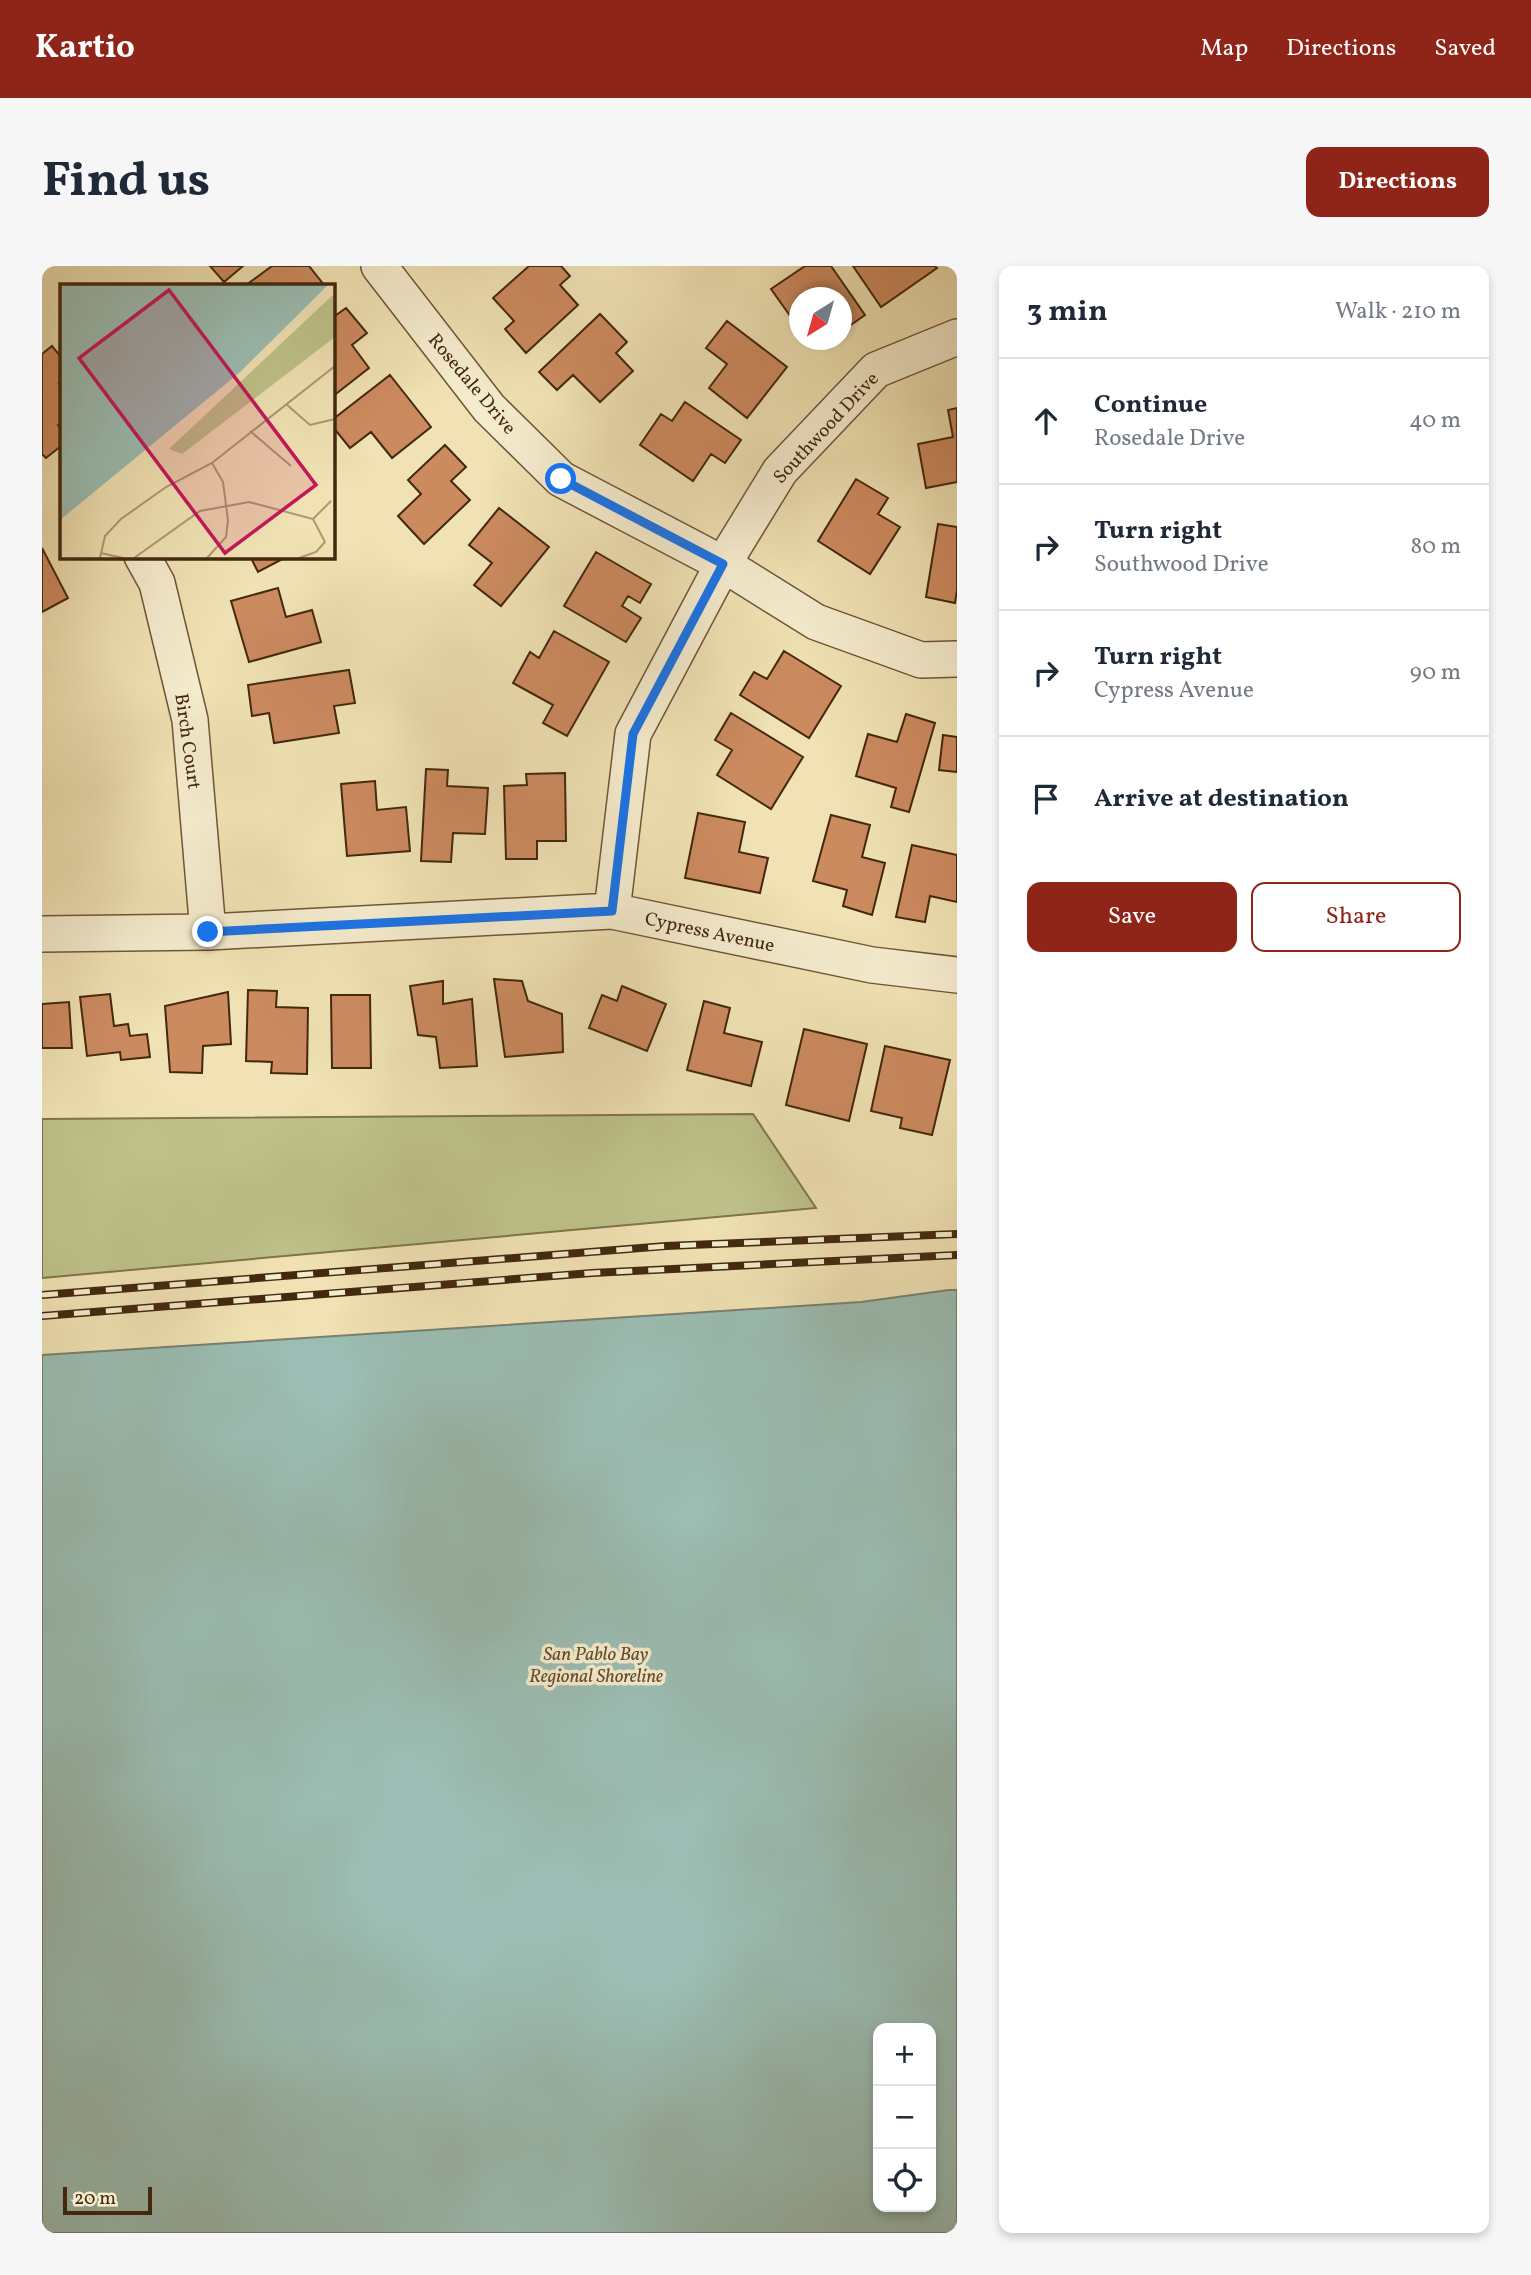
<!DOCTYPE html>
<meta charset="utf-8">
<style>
:root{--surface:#fff;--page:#f6f6f7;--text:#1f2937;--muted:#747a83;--line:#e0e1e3;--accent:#8f2418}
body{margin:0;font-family:Vollkorn,serif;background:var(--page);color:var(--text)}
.controls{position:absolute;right:21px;bottom:21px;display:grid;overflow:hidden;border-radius:14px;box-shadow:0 4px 10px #0003}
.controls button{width:63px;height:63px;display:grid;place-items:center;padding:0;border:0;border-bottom:2px solid var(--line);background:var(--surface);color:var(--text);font:35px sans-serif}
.compass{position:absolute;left:747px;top:21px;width:63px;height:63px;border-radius:50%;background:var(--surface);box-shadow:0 4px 10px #0003;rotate:217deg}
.scale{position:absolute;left:21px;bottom:18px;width:89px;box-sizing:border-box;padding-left:7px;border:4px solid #43280d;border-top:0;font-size:19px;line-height:24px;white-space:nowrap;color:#43280d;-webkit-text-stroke:5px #f5ecce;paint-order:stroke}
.stop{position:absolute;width:21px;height:21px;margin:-16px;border:5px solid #1a73e8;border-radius:50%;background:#fff}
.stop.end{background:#1a73e8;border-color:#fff;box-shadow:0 2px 7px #0008}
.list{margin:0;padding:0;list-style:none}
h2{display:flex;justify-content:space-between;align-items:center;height:91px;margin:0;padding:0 28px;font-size:30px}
h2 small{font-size:23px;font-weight:400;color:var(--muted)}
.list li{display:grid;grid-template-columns:46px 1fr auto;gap:21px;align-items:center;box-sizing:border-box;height:126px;padding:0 28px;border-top:2px solid var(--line)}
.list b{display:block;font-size:26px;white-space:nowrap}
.list p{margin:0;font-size:23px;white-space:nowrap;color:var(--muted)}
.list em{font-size:23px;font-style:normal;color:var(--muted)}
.actions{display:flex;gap:14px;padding:21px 28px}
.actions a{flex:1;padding:16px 0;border:2px solid var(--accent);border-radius:14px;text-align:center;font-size:24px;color:var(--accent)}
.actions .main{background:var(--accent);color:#fff}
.icon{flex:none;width:38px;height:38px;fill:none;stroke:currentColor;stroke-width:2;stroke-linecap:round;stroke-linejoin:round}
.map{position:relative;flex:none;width:915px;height:1967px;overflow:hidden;border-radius:14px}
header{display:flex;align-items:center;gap:42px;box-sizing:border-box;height:98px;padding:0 35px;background:var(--accent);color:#fff}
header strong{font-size:33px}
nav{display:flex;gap:38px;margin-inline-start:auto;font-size:24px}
.intro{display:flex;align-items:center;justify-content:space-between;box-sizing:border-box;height:168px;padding:0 42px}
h1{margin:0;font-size:49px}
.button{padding:18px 32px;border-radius:14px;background:var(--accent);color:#fff;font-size:24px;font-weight:700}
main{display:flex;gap:42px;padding:0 42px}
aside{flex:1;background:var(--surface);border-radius:14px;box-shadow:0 4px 10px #0003}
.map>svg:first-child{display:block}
.green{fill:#bec28a;stroke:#80754c;stroke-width:2}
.water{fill:#9bbdb3;stroke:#788171;stroke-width:2;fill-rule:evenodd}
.building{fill:#cc8a5f;stroke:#43280d;stroke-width:2}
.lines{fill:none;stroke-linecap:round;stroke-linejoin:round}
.minor-casing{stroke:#6e5637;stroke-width:38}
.minor{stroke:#f5ecce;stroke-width:35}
.rail-casing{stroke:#43280d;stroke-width:8}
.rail{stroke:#f5ecce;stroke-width:5;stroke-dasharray:16;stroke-linecap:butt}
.route{stroke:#1a73e8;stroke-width:9}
.labels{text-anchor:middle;stroke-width:7;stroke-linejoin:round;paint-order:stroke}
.street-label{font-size:19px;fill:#43280d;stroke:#f5ecce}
.park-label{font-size:19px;font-style:italic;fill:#624e2c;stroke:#f5ecce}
.inset-road{fill:none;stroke:#ab9871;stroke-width:2}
.view{fill:#c2185b;fill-opacity:0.15;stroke:#c2185b;stroke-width:3.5}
.inset-edge{fill:none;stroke:#43280d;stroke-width:3.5}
</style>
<header>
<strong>Kartio</strong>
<nav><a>Map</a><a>Directions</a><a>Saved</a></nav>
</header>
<div class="intro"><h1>Find us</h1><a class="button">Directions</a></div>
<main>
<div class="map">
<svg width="915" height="1967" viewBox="0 0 915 1967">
<rect width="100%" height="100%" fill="#f0e2b4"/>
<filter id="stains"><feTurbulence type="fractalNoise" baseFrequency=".00286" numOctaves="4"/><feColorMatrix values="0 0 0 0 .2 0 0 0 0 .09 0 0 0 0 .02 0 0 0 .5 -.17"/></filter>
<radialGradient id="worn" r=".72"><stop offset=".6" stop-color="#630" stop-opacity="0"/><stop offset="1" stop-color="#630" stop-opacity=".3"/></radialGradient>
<path class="green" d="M711 848 774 942 0 1012V853Z"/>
<path class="water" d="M907 1024H915V1967H0V1089L819 1036ZM836 1762H889V1941H836Z"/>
<path class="building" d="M168 0H201L182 16Z
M230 0H267L282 19H204Z
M487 0H519L528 10 518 19 536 39 484 87 463 63 472 55 451 32Z
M763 0H789L823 49 800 65V32H758V59L756 61 729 23Z
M811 0H893L895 2 839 41Z
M304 42 325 67 310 79 327 102 290 131V52Z
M558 48 585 76 574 87 591 105 558 136 531 109 515 124 497 106Z
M685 55 745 101 705 152 667 122 685 98 664 82Z
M10 80 19 91V116L17 117 19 119V157L16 159 19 163V180L4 192 0 188V88Z
M348 109 389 161 350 192 329 166 308 182 290 160V154Z
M643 136 699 174 683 197 669 188 651 215 598 179 619 148 630 155Z
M915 142V216L884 222 876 178 911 171 906 144Z
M403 179 424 201 409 215 428 234 382 278 356 250 379 228 366 214Z
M814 213 846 232 836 248 858 261 828 308 776 275Z
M457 242 507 281 459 340 432 319 450 297 427 279Z
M896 258 915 261V324L913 337 884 331Z
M0 282 26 332 0 346Z
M554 286 609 318 598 337 586 330 580 340 599 352 584 376 522 340Z
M208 290H246L216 306Z
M236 322 244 351 270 344 279 376 207 396 189 335Z
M512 365 567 396 525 470 501 457 511 439 471 417 488 386 497 392Z
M742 385 799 420 767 472 698 429 712 406 725 413Z
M307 404 313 437 292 440 297 467 232 477 227 447 210 450 206 419Z
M689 447 761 491 729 543 675 509 690 484 673 474Z
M864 448 893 457 867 546 849 541 854 522 814 510 826 468 855 476Z
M901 469 915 471V506L897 504Z
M384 503 406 504 405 520 446 522 443 568 411 567 409 596 379 595Z
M523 507 524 575H495V593H464L462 520 485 519 484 508Z
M333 515 335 544 364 541 368 585 305 590 299 518Z
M656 547 703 556 697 586 726 592 718 627 643 612Z
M789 549 828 559 820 591 843 597 830 649 801 640 805 624 771 615Z
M870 579 915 589V636L888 630 883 656 854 651Z
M452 713 480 715 486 735 520 748 521 786 463 791Z
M401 715V738L430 733 435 800 398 802 394 771 376 769 368 720Z
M580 720 624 738 605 785 547 762 560 729 575 735Z
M206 724 235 725 234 741 266 742 265 808 229 807 230 796 204 795Z
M186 726 189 778 161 780 160 807 128 806 123 740Z
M68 728 72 760 86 758 88 770 105 768 108 791 79 794 78 786 45 790 38 731Z
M289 729H328L329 802H290Z
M662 735 688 742 682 767 720 776 709 820 645 804Z
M27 736 30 782H0V738Z
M762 763 825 778 807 855 744 839Z
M843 780 908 794 890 869 858 862 860 852 829 845Z"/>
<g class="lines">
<g class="minor-casing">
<path id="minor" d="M337 0 447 142 519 213 681 298 774 356 879 394 915 393
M100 290 115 317 148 454 166 666
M570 645 591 468 681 298 738 205 834 104 915 71
M0 668 166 666 570 645 830 699 915 709"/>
</g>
<use href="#minor" class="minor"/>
<g class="rail-casing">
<path id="rail" d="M0 1029 624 980 915 968
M0 1050 550 1007 915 989"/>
</g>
<use href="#rail" class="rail"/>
</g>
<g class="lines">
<path class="route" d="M166 666 570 645 591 468 681 298 519 213"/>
</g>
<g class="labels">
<g class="street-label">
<text transform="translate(431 117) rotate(50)" y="7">Rosedale Drive</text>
<text transform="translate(783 161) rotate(-47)" y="7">Southwood Drive</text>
<text transform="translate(147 475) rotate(82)" y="7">Birch Court</text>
<text transform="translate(668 665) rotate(12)" y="7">Cypress Avenue</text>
</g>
<g class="park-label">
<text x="554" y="1394">San Pablo Bay<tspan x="554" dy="22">Regional Shoreline</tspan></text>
</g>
</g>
<g transform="translate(18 18)">
<rect width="275" height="275" fill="#f0e2b4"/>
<path d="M275 9V53L122 170 109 165Z" fill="#bec28a"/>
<path d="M0 0H269L179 89 0 236Z" fill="#9bbdb3"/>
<path class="inset-road" d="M226 120 250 141 275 135M190 147 231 182M253 235 271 217M41 269 63 274M40 274 45 252 61 235 106 203 152 179 275 82M74 274 140 227 189 218 253 235 265 258M147 274 166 253 168 236 163 198 152 179M239 274 256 268 265 258"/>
<path class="view" d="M109 6 256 201 165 269 19 74Z"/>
<rect width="275" height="275" class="inset-edge"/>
</g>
<rect width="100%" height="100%" filter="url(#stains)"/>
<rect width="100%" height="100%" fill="url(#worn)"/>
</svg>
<div class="controls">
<button>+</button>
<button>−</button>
<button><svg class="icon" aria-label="locate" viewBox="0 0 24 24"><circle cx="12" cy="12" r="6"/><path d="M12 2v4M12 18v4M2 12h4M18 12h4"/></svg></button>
</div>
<svg class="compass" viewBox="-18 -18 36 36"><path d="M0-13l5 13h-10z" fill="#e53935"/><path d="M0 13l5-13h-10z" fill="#747a83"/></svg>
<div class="scale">20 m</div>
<div class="stop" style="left:519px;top:213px"></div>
<div class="stop end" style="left:166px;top:666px"></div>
</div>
<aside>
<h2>3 min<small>Walk · 210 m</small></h2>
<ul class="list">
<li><svg class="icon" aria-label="ahead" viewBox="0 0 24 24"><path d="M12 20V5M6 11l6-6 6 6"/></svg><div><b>Continue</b><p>Rosedale Drive</p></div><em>40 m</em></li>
<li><svg class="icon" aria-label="right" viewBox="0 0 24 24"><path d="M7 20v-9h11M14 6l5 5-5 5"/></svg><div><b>Turn right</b><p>Southwood Drive</p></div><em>80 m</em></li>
<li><svg class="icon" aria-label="right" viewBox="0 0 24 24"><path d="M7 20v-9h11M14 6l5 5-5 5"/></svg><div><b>Turn right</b><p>Cypress Avenue</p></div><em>90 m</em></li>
<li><svg class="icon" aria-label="arrive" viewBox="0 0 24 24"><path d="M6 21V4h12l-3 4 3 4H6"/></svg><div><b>Arrive at destination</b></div></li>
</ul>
<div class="actions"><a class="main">Save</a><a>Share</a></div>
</aside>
</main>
